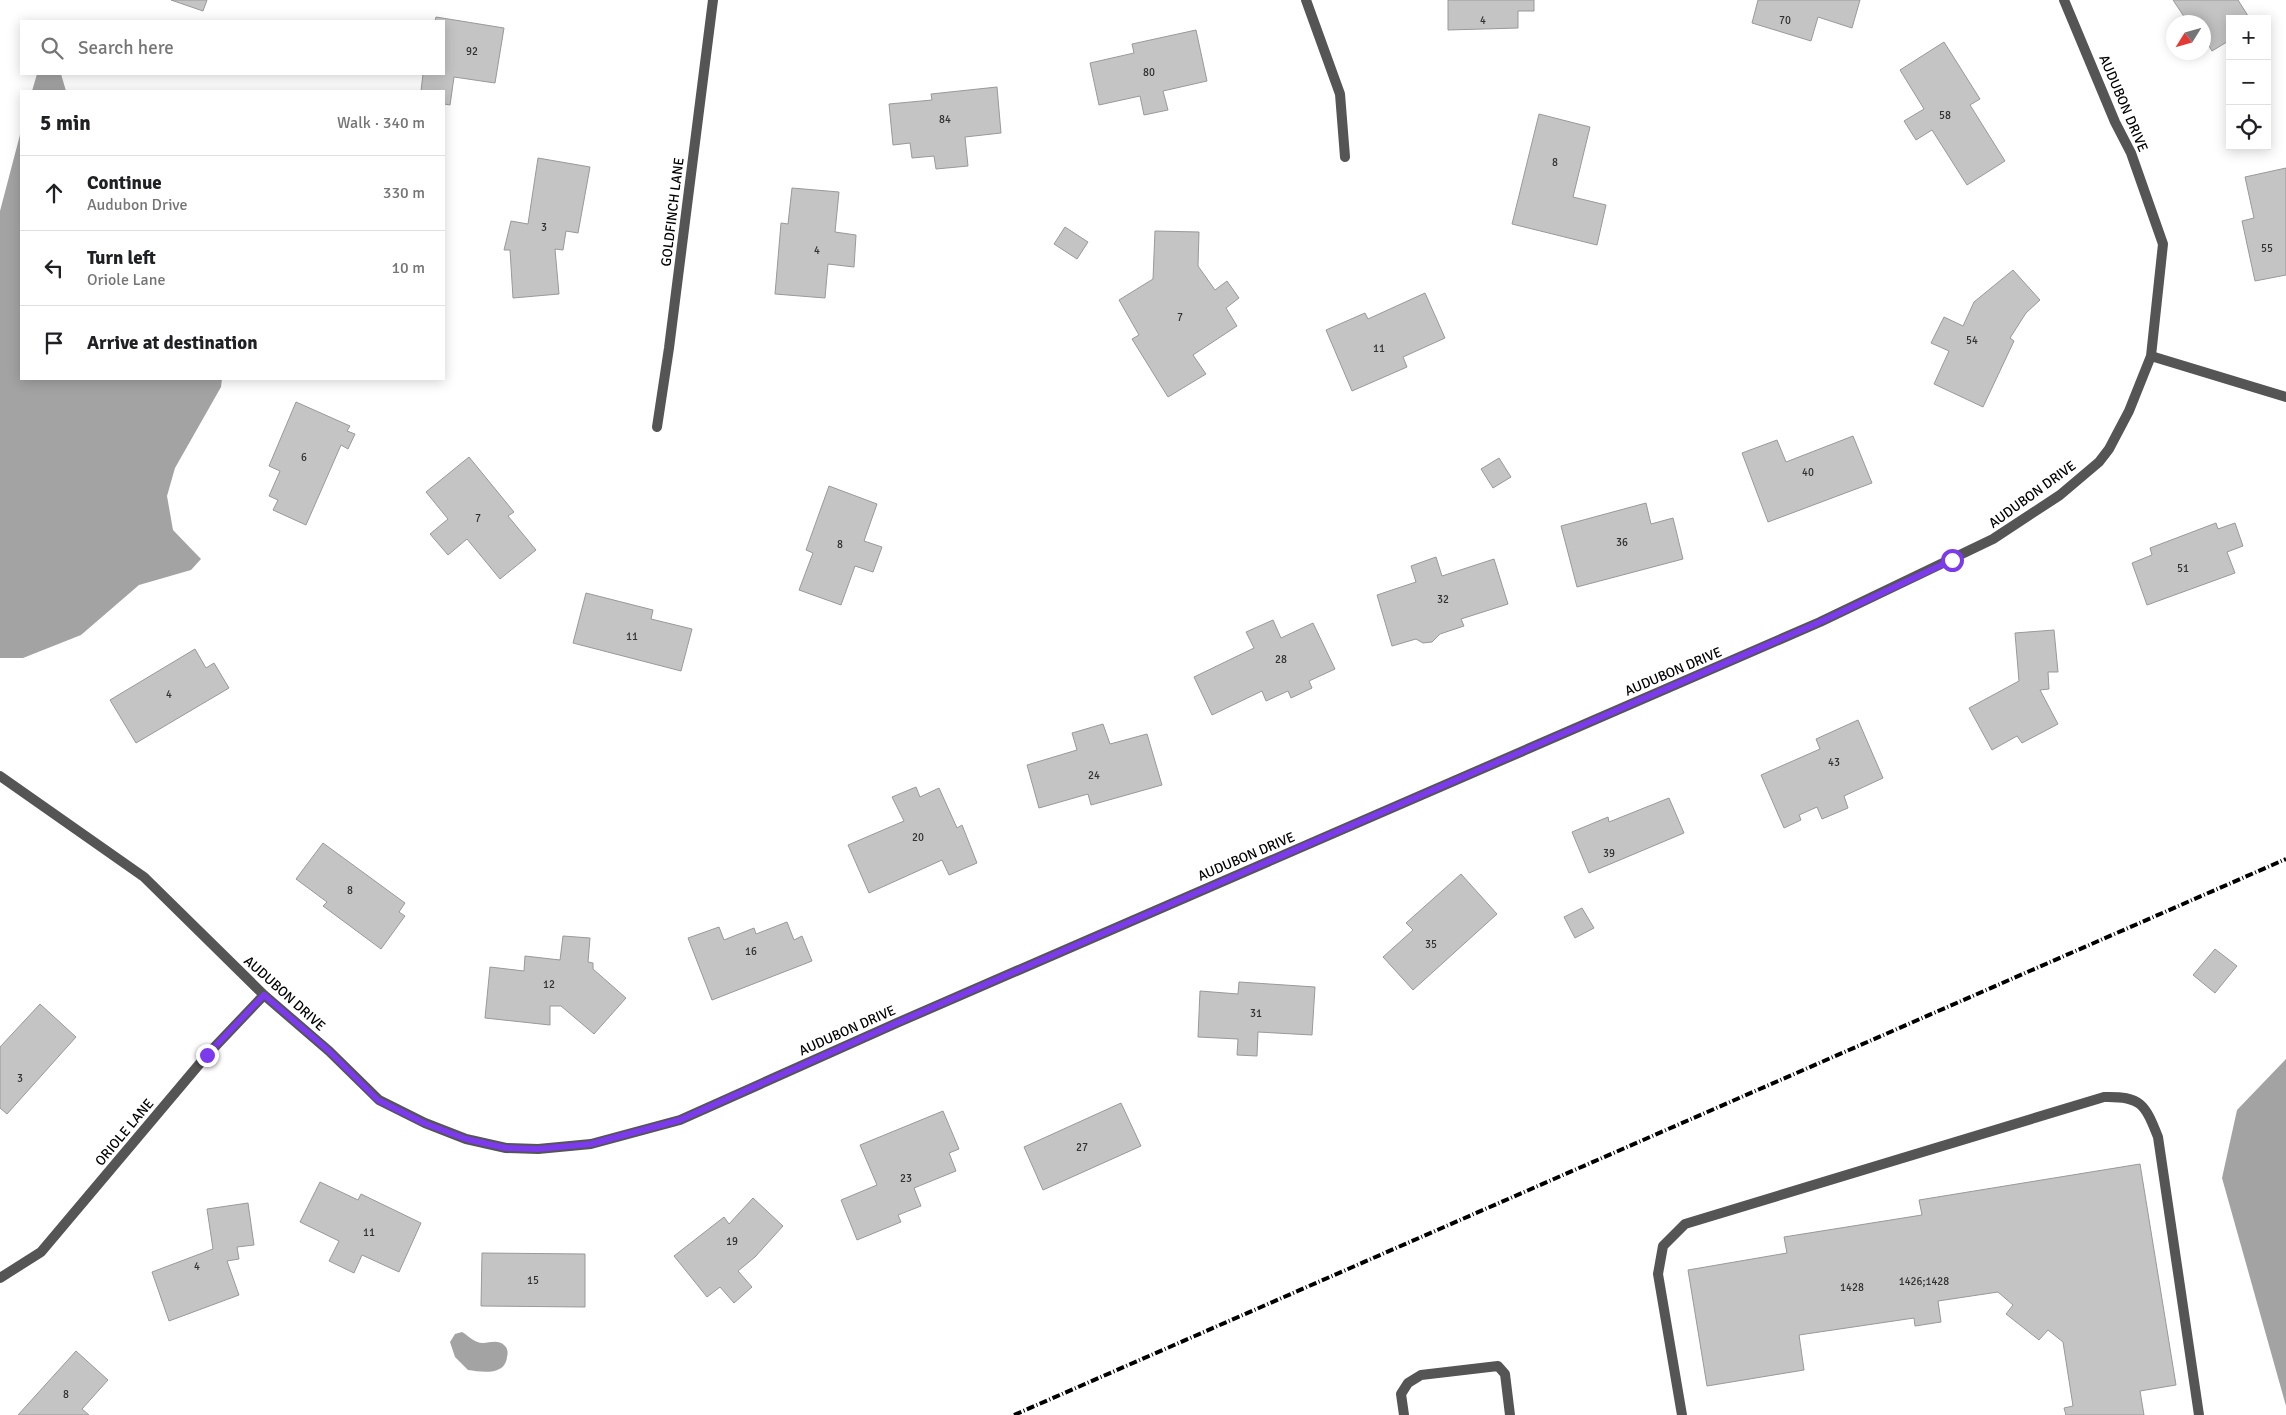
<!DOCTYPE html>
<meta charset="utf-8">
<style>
:root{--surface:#fff;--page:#f6f6f6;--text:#202124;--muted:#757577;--line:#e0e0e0}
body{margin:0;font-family:Signika,sans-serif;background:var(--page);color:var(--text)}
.controls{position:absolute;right:15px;top:15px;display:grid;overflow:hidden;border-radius:0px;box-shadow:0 2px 12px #0003}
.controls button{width:45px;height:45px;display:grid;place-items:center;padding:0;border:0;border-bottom:1px solid var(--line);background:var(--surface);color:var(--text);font:25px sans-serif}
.compass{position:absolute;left:2166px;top:15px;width:45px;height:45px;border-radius:50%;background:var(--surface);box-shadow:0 2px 12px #0003;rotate:233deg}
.stop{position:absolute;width:15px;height:15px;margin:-11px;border:4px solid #7c3aed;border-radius:50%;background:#fff}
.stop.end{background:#7c3aed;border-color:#fff;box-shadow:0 1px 5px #0008}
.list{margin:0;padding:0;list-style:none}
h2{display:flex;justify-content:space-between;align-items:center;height:65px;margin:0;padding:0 20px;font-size:21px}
h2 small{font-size:16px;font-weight:400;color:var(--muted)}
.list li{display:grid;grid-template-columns:32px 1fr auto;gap:15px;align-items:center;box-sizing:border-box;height:75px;padding:0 20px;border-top:1px solid var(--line)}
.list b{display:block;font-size:19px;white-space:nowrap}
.list p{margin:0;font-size:16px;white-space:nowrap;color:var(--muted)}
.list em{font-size:16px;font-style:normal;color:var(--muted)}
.icon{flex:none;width:28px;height:28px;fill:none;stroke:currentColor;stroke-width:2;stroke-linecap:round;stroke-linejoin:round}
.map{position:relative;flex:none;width:2286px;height:1415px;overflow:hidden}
.search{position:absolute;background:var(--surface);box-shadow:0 2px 12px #0003;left:20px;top:20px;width:425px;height:55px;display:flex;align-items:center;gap:12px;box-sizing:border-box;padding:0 18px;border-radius:0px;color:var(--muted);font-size:19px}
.panel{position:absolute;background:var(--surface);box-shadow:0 2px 12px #0003;left:20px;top:90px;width:425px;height:290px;border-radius:0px}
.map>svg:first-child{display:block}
.water{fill:#a3a3a3}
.building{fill:#c4c4c4;stroke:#999}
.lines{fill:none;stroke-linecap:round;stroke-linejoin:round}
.lane{stroke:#555;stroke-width:10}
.street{stroke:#555;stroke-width:10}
.rail{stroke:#000;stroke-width:4;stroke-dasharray:8 2.5 1 2.5;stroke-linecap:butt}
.route{stroke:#7c3aed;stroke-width:6}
.labels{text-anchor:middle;stroke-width:4;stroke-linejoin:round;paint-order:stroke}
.number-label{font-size:11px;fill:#313131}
.street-label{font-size:14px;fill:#000;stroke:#fff}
</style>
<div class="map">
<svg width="2286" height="1415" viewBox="0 0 2286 1415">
<rect width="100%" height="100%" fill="#fff"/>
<path class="water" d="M37 74H61L66 91H32Z
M21 131V379H222L221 387 175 468 167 496 173 530 201 559 191 570 139 585 81 635 23 658H0V211Z
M2286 1059V1406L2222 1178 2237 1110Z
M462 1332C469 1336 474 1343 483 1343 490 1343 498 1339 505 1346 508 1349 508 1354 507 1357 505 1376 482 1372 468 1370L455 1357 450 1342 455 1334Z"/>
<path class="building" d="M171 0H207L203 11Z
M1448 0H1534V11H1518V28L1448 30Z
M1758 0H1860L1852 28 1818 17 1811 41 1752 23Z
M2173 0H2238L2250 19H2230V40L2212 51 2204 37V22H2194L2189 15 2185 18Z
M436 17 504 28 495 83 454 77 450 105 444 104V91H421L423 74H444V21H435Z
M1196 30 1207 81 1163 91 1168 110 1144 115 1140 96 1099 105 1090 63 1134 53 1132 44Z
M1944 42 1980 99 1970 105 2005 161 1967 185 1932 130 1916 140 1904 121 1924 109 1900 70Z
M997 87 1001 133 965 137 968 166 936 169 934 156 912 158 910 143 893 145 889 104 932 100 931 94Z
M1539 114 1590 127 1573 197 1606 205 1597 245 1512 224Z
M538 158 590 167 578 233 566 231 563 250 555 249 559 294 513 298 510 250H504L511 221 528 224Z
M2286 168V275L2255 281 2242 221 2254 218 2245 177Z
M792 188 839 192 835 232 856 235 854 267 828 264 825 298 775 294 781 223 788 224Z
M1065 227 1088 242 1077 259 1054 244Z
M1155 231 1199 232 1198 266 1215 290 1227 281 1239 298 1226 308 1237 326 1193 355 1206 374 1168 397 1132 339 1139 335 1119 300 1153 279Z
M2013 270 2040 300 2026 313 2010 338 2014 341 1983 407 1934 384 1949 351 1931 343 1944 317 1963 326 1974 302Z
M1425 293 1445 338 1403 357 1407 367 1352 391 1326 330 1365 313 1368 319Z
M296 402 350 426 347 431 355 434 348 449 341 445 306 525 273 510 278 500 269 496 280 471 269 466Z
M1853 436 1872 483 1768 522 1742 453 1777 440 1786 462Z
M469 457 514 512 508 516 536 550 500 579 467 539 448 555 430 534 448 519 426 492Z
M1499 458 1511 477 1493 488 1481 469Z
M829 486 877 504 864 541 882 547 873 572 855 566 841 605 799 590 813 553 806 550Z
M1646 503 1651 524 1673 518 1683 559 1577 587 1561 526Z
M2216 523 2218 529 2235 523 2243 546 2227 552 2235 573 2147 605 2132 563 2152 555 2150 548Z
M1436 557 1442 576 1494 559 1508 604 1461 619 1464 626 1440 634 1432 642 1423 643 1416 639 1392 646 1377 595 1416 582 1411 566Z
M586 593 653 610 651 619 692 629 681 671 573 643Z
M1273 620 1281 638 1313 623 1335 669 1309 681 1312 688 1291 698 1288 691 1266 701 1262 691 1212 715 1194 677 1254 648 1246 632Z
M2054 630 2058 672H2048L2049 689 2040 690 2058 724 2022 743 2017 736 1992 750 1969 708 2019 681 2015 633Z
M195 649 206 668 214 663 229 688 136 743 110 700Z
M1858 720 1883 778 1844 796 1848 808 1822 819 1817 807 1799 815 1801 820 1784 828 1761 775 1820 749 1816 739Z
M1103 724 1110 744 1147 734 1162 785 1091 805 1088 794 1039 808 1027 765 1077 750 1072 733Z
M916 787 920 797 939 788 957 828 962 825 977 863 949 875 942 860 869 893 848 845 904 821 892 797Z
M1669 798 1684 833 1589 873 1572 832 1608 817 1609 822Z
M323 843 405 903 399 912 405 916 381 949 323 906 327 902 296 879Z
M1461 874 1497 914 1413 990 1383 957 1413 930 1406 923Z
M1582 908 1594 928 1575 938 1564 917Z
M787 922 794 940 802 936 812 961 712 1000 688 938 719 927 724 940 754 928 756 934Z
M563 936 590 938 588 962 593 963V969L626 998 594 1034 561 1006H550V1025L485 1018 490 967 524 971 525 956 560 960Z
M2215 949 2237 966 2215 993 2193 975Z
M1239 982 1315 987 1312 1035 1258 1032 1257 1056 1237 1055 1238 1039 1198 1037 1200 991 1238 994Z
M40 1004 76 1037 7 1114 0 1108V1047Z
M1121 1103 1141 1146 1043 1190 1024 1147Z
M943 1111 959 1149 949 1153 956 1171 914 1188 921 1206 898 1215 901 1222 857 1240 841 1200 877 1185 860 1145Z
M2140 1164 2176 1385 2140 1391 2144 1415H2066L2064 1408 2073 1406 2063 1342 2048 1330 2039 1340 2006 1314 2013 1305 1998 1292 1938 1301 1941 1322 1915 1326 1914 1318 1799 1335 1804 1370 1707 1386 1688 1270 1787 1253 1784 1237 1922 1215 1919 1200Z
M320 1182 358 1200 361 1194 421 1223 399 1272 362 1255 354 1273 329 1261 339 1241 300 1222Z
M753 1198 783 1226 755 1257 738 1271 752 1287 734 1303 720 1287 707 1297 674 1256 724 1217 729 1224Z
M248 1203 254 1245 237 1247 239 1259 227 1261 239 1295 169 1321 152 1272 213 1249 207 1209Z
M482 1253 585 1254V1307L481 1306Z
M76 1351 108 1380 82 1409 89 1415H18Z"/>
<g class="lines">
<path class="lane" d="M1404 1415 1401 1394 1408 1383 1421 1375 1498 1366 1505 1374 1510 1415
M1682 1415 1658 1274 1663 1246 1685 1224 2104 1097C2141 1096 2145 1104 2158 1137L2199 1415"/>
<path class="street" d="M1306 0 1340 94 1345 157
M2151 356 2286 397
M657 427 669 348 713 0
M0 776 144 877 264 995 329 1051 379 1100 425 1123 466 1139 506 1148 538 1149 591 1144 680 1120 899 1022 1820 622 1993 539 2060 495 2099 462 2109 449 2129 411 2151 356 2163 244 2131 153 2115 122 2064 0
M0 1278 41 1252 207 1055 264 995"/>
<path class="rail" d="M1014 1415 2286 859"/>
</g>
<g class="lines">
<path class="route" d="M207 1055 264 995 329 1051 378 1100 424 1123 466 1139 506 1148 538 1149 591 1144 680 1120 899 1022 1820 622 1952 560"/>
</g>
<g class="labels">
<g class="number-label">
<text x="1483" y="24">4</text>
<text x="1785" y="24">70</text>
<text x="472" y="55">92</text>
<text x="1149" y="76">80</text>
<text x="1945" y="119">58</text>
<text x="945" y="123">84</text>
<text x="1555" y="166">8</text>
<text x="544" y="231">3</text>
<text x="2267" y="252">55</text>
<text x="817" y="254">4</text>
<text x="1180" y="321">7</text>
<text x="1972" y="344">54</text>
<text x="1379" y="352">11</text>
<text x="304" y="461">6</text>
<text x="1808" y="476">40</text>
<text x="478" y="522">7</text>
<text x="1622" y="546">36</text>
<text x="840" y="548">8</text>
<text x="2183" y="572">51</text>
<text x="1443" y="603">32</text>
<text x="632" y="640">11</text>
<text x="1281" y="663">28</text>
<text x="169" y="698">4</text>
<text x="1834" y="766">43</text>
<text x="1094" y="779">24</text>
<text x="918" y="841">20</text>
<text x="1609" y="857">39</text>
<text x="350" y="894">8</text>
<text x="1431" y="948">35</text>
<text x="751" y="955">16</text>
<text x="549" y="988">12</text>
<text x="1256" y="1017">31</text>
<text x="20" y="1082">3</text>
<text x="1082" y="1151">27</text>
<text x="906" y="1182">23</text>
<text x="369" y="1236">11</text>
<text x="732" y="1245">19</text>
<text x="197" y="1270">4</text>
<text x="533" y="1284">15</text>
<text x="1924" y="1285">1426;1428</text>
<text x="1852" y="1291">1428</text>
<text x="66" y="1398">8</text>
</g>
<g class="street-label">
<text transform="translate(2124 103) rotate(67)" y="5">AUDUBON DRIVE</text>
<text transform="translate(672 212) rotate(-83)" y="5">GOLDFINCH LANE</text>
<text transform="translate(2032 494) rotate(-36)" y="5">AUDUBON DRIVE</text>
<text transform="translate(1673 671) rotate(-23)" y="5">AUDUBON DRIVE</text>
<text transform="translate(1246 856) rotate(-23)" y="5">AUDUBON DRIVE</text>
<text transform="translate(285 993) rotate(42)" y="5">AUDUBON DRIVE</text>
<text transform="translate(847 1030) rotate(-24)" y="5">AUDUBON DRIVE</text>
<text transform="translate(124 1132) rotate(-50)" y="5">ORIOLE LANE</text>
</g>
</g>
</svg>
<div class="controls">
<button>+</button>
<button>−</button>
<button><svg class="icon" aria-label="locate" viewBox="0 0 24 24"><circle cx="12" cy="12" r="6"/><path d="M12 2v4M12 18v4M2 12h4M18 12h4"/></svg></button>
</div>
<svg class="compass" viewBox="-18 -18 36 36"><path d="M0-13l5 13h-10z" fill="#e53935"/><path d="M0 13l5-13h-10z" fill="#757577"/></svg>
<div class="stop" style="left:1952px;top:560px"></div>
<div class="stop end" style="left:207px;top:1055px"></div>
<div class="search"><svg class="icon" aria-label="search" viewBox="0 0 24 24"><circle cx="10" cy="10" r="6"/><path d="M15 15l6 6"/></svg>Search here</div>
<section class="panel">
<h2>5 min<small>Walk · 340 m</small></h2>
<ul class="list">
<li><svg class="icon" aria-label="ahead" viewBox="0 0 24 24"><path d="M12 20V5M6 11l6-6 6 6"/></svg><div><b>Continue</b><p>Audubon Drive</p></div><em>330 m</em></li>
<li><svg class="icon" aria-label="left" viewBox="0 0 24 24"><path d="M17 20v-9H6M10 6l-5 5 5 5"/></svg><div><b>Turn left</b><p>Oriole Lane</p></div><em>10 m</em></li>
<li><svg class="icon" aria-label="arrive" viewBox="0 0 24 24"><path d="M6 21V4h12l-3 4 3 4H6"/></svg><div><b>Arrive at destination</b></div></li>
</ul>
</section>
</div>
